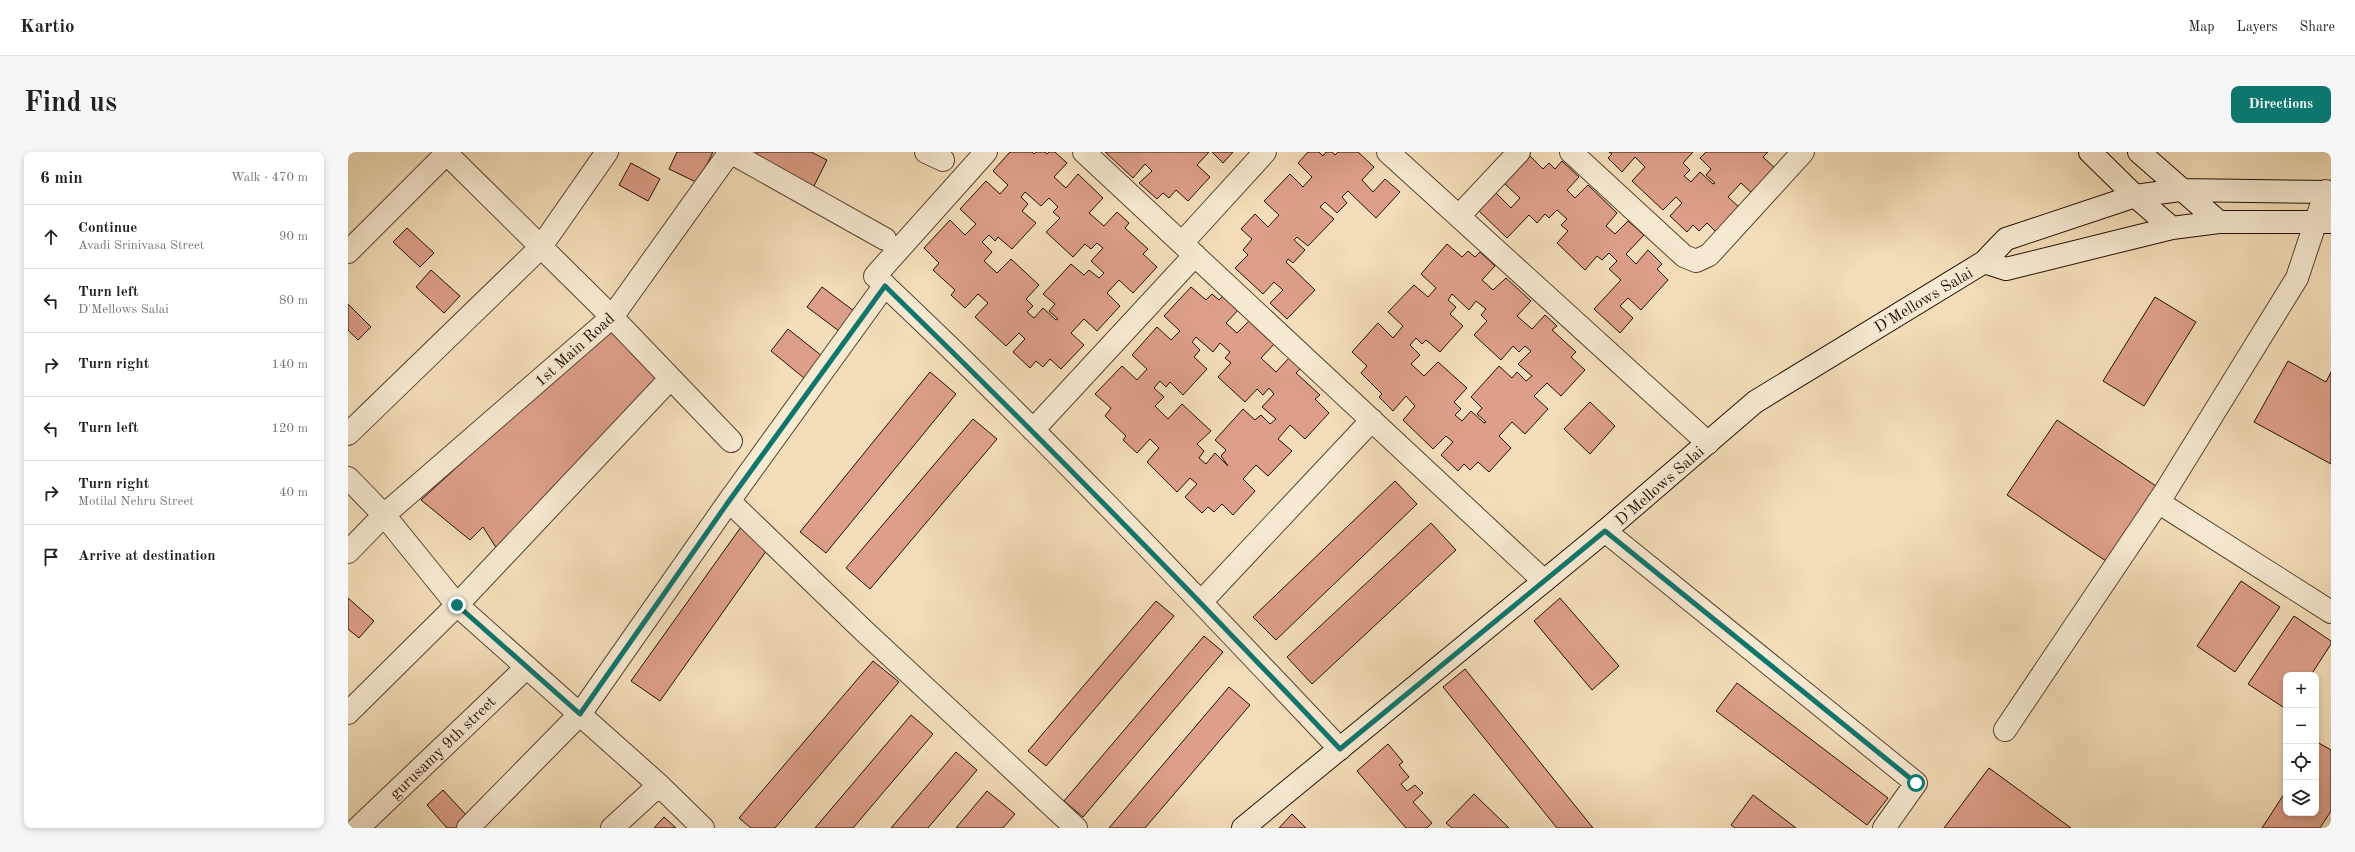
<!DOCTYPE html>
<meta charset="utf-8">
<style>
:root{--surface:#fff;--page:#f6f6f6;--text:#222;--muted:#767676;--line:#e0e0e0;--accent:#0f766e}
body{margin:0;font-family:"Old Standard TT",serif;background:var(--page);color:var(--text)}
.controls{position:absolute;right:12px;bottom:12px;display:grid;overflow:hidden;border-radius:8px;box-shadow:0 2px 6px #0003}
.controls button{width:36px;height:36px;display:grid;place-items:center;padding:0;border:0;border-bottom:1px solid var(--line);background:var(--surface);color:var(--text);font:20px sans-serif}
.stop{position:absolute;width:12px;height:12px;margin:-9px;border:3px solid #0f766e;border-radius:50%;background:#fff}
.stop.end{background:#0f766e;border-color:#fff;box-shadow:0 1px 4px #0008}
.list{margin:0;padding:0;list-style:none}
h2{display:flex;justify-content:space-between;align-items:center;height:52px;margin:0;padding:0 16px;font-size:17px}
h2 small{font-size:13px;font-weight:400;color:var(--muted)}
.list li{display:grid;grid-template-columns:26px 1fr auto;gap:12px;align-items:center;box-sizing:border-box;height:64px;padding:0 16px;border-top:1px solid var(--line)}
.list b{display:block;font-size:15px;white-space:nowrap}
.list p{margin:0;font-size:13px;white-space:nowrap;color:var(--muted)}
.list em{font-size:13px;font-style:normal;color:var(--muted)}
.icon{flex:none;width:22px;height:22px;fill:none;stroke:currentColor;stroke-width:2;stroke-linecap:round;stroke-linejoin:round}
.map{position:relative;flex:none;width:1983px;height:676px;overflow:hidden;border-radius:8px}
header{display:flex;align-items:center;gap:24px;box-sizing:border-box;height:56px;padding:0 20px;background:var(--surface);border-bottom:1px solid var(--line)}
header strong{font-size:19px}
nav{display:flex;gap:22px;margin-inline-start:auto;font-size:14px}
.intro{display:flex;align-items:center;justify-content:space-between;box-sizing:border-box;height:96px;padding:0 24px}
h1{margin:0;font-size:28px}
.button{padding:10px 18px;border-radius:8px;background:var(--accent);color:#fff;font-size:14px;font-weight:700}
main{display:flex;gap:24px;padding:0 24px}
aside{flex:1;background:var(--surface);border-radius:8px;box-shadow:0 2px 6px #0003}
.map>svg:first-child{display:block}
.building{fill:#dd9f89;stroke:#260f04;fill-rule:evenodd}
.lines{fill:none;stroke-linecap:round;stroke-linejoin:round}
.minor-casing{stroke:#594331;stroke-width:24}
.secondary-casing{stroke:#260f04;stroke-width:24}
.minor{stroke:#f7ead2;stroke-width:22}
.secondary{stroke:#f7ead2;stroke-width:22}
.route{stroke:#0f766e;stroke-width:5}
.labels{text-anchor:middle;stroke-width:3;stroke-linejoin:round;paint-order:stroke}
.street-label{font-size:16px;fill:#260f04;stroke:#f7ead2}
</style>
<header>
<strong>Kartio</strong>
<nav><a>Map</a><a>Layers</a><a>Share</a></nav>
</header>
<div class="intro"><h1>Find us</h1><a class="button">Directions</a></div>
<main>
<aside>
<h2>6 min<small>Walk · 470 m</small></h2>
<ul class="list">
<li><svg class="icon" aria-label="ahead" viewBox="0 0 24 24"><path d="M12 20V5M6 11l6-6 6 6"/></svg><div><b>Continue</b><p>Avadi Srinivasa Street</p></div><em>90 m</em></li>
<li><svg class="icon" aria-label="left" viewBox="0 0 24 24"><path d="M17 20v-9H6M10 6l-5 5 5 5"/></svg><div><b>Turn left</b><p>D'Mellows Salai</p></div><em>80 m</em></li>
<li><svg class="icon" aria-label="right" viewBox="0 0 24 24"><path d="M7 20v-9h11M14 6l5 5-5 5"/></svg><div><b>Turn right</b></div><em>140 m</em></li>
<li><svg class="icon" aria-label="left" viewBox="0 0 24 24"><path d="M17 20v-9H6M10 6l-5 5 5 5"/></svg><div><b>Turn left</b></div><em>120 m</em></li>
<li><svg class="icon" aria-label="right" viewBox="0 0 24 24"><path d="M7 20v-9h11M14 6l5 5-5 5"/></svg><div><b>Turn right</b><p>Motilal Nehru Street</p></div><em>40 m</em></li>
<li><svg class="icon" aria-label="arrive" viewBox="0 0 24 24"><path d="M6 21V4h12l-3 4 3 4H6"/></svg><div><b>Arrive at destination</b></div></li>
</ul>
</aside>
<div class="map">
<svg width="1983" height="676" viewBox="0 0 1983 676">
<rect width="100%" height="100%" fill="#f3deb9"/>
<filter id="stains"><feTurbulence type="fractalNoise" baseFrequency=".005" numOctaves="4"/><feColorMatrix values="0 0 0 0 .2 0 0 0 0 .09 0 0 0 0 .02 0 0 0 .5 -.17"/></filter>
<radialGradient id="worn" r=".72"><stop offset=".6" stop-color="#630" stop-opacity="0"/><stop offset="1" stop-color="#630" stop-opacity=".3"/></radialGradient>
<path class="building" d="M329 0H365L350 31 321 17Z
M409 0H463L479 8 464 38 405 7Z
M662 0H684L686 2 688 0H697L699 2 701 0H707L719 11 706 25 718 36 730 22 755 46 741 61 756 74 769 60 781 71 777 76 800 97 795 102 809 115 785 141 771 128 759 141 772 154 749 179 736 167 723 181 736 193 713 217 702 207 695 215 688 209 682 216 665 200 677 187 671 181 658 194 627 165 640 151 630 142 617 156 603 143 607 138 585 118 591 111 576 96 602 68 617 83 628 72 612 57 638 29 652 42 660 33 645 19ZM677 40 693 54 701 46 710 55 705 60 712 66 698 80 725 105 737 92 743 97 749 91 755 96 743 109 756 121 751 126 741 118 736 123 723 112 695 142 707 152 701 159 710 167 708 168 695 156 686 166 679 160 685 154 678 147 691 133 663 107 649 121 636 109 644 100 634 90 641 83 647 89 650 85 664 97 688 71 674 59 680 52 673 45Z
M757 0H861L849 13 862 25 840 49 828 38 821 46 815 41 809 47 791 31 804 19 797 12 785 26Z
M864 0H885L875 11Z
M960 0H971L975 4 978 0H984L987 3 990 0H1010L1026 15 1014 28 1025 40 1037 27 1052 40 1028 66 1000 39 994 45 999 51 989 61 977 50 972 55 986 67 960 94 949 85 946 88 957 98 945 111 940 107 938 110 967 138 939 167 922 151 935 138 926 130 915 142 887 116 900 103 895 98 904 87 893 77 907 62 920 75 931 63 916 49 942 22 955 35 964 25 950 11Z
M1261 0H1345L1335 11 1342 18 1336 24 1343 30 1352 20 1365 32 1367 31 1358 23 1363 17 1352 6 1358 0H1420L1415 5 1429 18 1406 43 1393 31 1380 45 1393 57 1370 82 1359 71 1351 79 1345 73 1339 80 1322 64 1334 51 1328 45 1315 58 1284 29 1297 15 1287 5 1274 20 1260 6 1264 2Z
M1182 4 1195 17 1201 11 1207 17 1214 9 1231 25 1219 38 1227 46 1240 33 1269 61 1258 74 1267 82 1280 69 1296 83 1278 102 1288 112 1300 98 1314 112 1309 117 1320 128 1293 158 1280 146 1272 154 1285 166 1272 181 1246 157 1273 128 1261 117 1269 109 1261 101 1254 108 1249 104 1237 118 1209 91 1220 79 1213 73 1219 67 1209 58 1201 66 1197 62 1189 71 1181 63 1159 86 1130 58 1147 40 1163 56 1172 46 1156 31Z
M283 11 312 27 300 49 271 33Z
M59 76 86 101 72 115 45 90Z
M1099 92 1114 105 1120 99 1127 105 1132 100 1147 114 1134 128 1145 138 1158 126 1183 149 1169 164 1184 177 1197 163 1209 174 1204 178 1228 200 1223 205 1237 218 1213 244 1199 231 1186 244 1200 257 1177 282 1164 270 1151 284 1163 296 1141 320 1130 310 1122 318 1116 312 1110 319 1093 303 1105 290 1098 284 1085 297 1055 268 1067 254 1058 244 1045 259 1031 245 1034 242 1013 221 1019 214 1004 200 1030 171 1045 186 1055 174 1040 160 1066 133 1080 145 1088 136 1073 122ZM1104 142 1121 158 1128 149 1138 157 1133 163 1139 169 1126 183 1153 208 1165 194 1171 200 1177 194 1183 199 1170 212 1184 224 1178 229 1169 220 1164 226 1151 214 1123 245 1134 256 1129 262 1138 270 1136 271 1123 259 1114 269 1107 263 1113 257 1106 250 1119 236 1090 210 1076 224 1063 212 1072 203 1062 193 1068 186 1074 192 1078 188 1092 200 1115 174 1102 162 1108 155 1100 148Z
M83 118 112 144 96 161 68 135Z
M474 135 506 159 491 179 459 155Z
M843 135 858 148 864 142 871 148 876 143 891 157 878 171 889 181 902 168 927 191 913 206 928 220 941 206 952 217 948 221 972 243 967 247 981 261 957 287 942 273 930 287 944 299 920 324 908 313 895 327 907 339 885 363 874 352 866 360 860 355 854 361 837 345 849 332 842 326 829 340 799 310 811 296 802 287 789 301 775 288 778 284 757 264 763 256 747 242 774 214 789 228 799 217 784 203 809 175 823 188 832 179 816 164ZM848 185 865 200 872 191 882 200 877 206 883 211 870 225 897 250 909 237 915 243 921 236 926 242 914 255 928 267 922 272 913 263 907 268 895 257 867 288 878 298 873 304 880 314 867 301 858 312 851 306 856 299 849 292 863 279 834 252 820 267 807 254 816 245 806 236 812 229 818 235 822 230 835 243 859 217 846 205 852 198 844 190Z
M1807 145 1848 170 1796 254 1755 229Z
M0 152 23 175 10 188 0 178Z
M262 175 314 226 149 397 135 375 122 388 73 348Z
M440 177 474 204 456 226 423 199Z
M1940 209 1978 230 1983 220V312L1906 270Z
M582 220 608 242 478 401 452 380Z
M1242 250 1267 274 1242 302 1216 277Z
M625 267 649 287 522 437 498 416Z
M1709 268 1808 334 1758 409 1659 343Z
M1047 329 1069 352 928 488 905 465Z
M1083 371 1108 398 964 532 939 505Z
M393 375 421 395 312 549 283 529Z
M1893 429 1932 455 1887 520 1849 494Z
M0 446 26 469 11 486 0 477Z
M1212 446 1271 514 1244 538 1186 469Z
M808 449 826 464 698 614 680 599Z
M1946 464 1983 489V492L1963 523H1938V557L1900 532Z
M856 484 875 500 735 665 716 649Z
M525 509 551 530 427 676H403L391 666Z
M1117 517 1245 676H1209L1095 535Z
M1389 531 1540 646 1519 673 1368 559Z
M881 535 902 553 797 676H761Z
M563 563 585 582 505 676H467Z
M1969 590 1983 598V659L1972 676H1914L1938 639V661H1968Z
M1040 592 1055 610 1051 613 1061 625 1053 632 1059 639 1067 633 1075 641 1065 650 1084 671 1079 676H1058L1009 619Z
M608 600 629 618 580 676H543Z
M1641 616 1723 676H1596Z
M95 638 121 666 110 676H99L79 653Z
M639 639 667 662 655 676H608Z
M1126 642 1161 676H1104L1098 671Z
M1405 643 1448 676H1387L1383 673Z
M944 662 958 676H931Z
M316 665 328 676H306Z"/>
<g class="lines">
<g class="minor-casing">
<path id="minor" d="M97 0 264 165 383 289
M382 0 537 87
M578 0 595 8
M638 0 527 124C688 275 840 436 992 597
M736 0 1196 429
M1040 0 1360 291
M1223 0 1336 104 1348 109 1361 103 1455 0
M1111 64 1171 0
M834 91 917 0
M0 100 100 0
M537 133 381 349 516 479 728 676
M685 278 847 103
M0 282 192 96 259 0
M0 326 36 363 109 453 311 633 355 676
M1810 350 1983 460
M1257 379 1568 631 1536 676
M0 400 36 363 264 165 382 0
M853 450 1024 268
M0 561 109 453 322 227
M1657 578 1817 340 1949 126 1978 39
M10 676 179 515
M120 676 232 562 381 349
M264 676 311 633"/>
</g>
<g class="secondary-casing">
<path id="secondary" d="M1742 0 1787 44 1824 76
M1791 0 1871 70
M1636 110 1658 117 1824 76 1871 70H1983
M895 676 1257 379 1407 250 1636 110 1658 87 1787 44 1832 38 1983 40"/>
</g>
<use href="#minor" class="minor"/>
<use href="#secondary" class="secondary"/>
</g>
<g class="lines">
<path class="route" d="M109 453 232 562 381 349 537 134C692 285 843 439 992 597L1257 379 1568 631"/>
</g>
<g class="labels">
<g class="street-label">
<text transform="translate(1575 147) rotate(-31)" y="6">D'Mellows Salai</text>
<text transform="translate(226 197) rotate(-42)" y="6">1st Main Road</text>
<text transform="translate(1311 333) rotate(-41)" y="6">D'Mellows Salai</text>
<text transform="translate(94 595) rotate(-44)" y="6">gurusamy 9th street</text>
</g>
</g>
<rect width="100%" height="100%" filter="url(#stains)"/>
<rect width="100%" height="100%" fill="url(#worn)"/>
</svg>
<div class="controls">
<button>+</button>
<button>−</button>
<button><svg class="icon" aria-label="locate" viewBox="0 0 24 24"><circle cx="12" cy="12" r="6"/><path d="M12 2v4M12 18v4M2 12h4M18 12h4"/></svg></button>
<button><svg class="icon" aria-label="layers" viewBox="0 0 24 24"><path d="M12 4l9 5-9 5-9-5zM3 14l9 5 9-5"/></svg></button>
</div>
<div class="stop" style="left:1568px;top:631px"></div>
<div class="stop end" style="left:109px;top:453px"></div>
</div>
</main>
